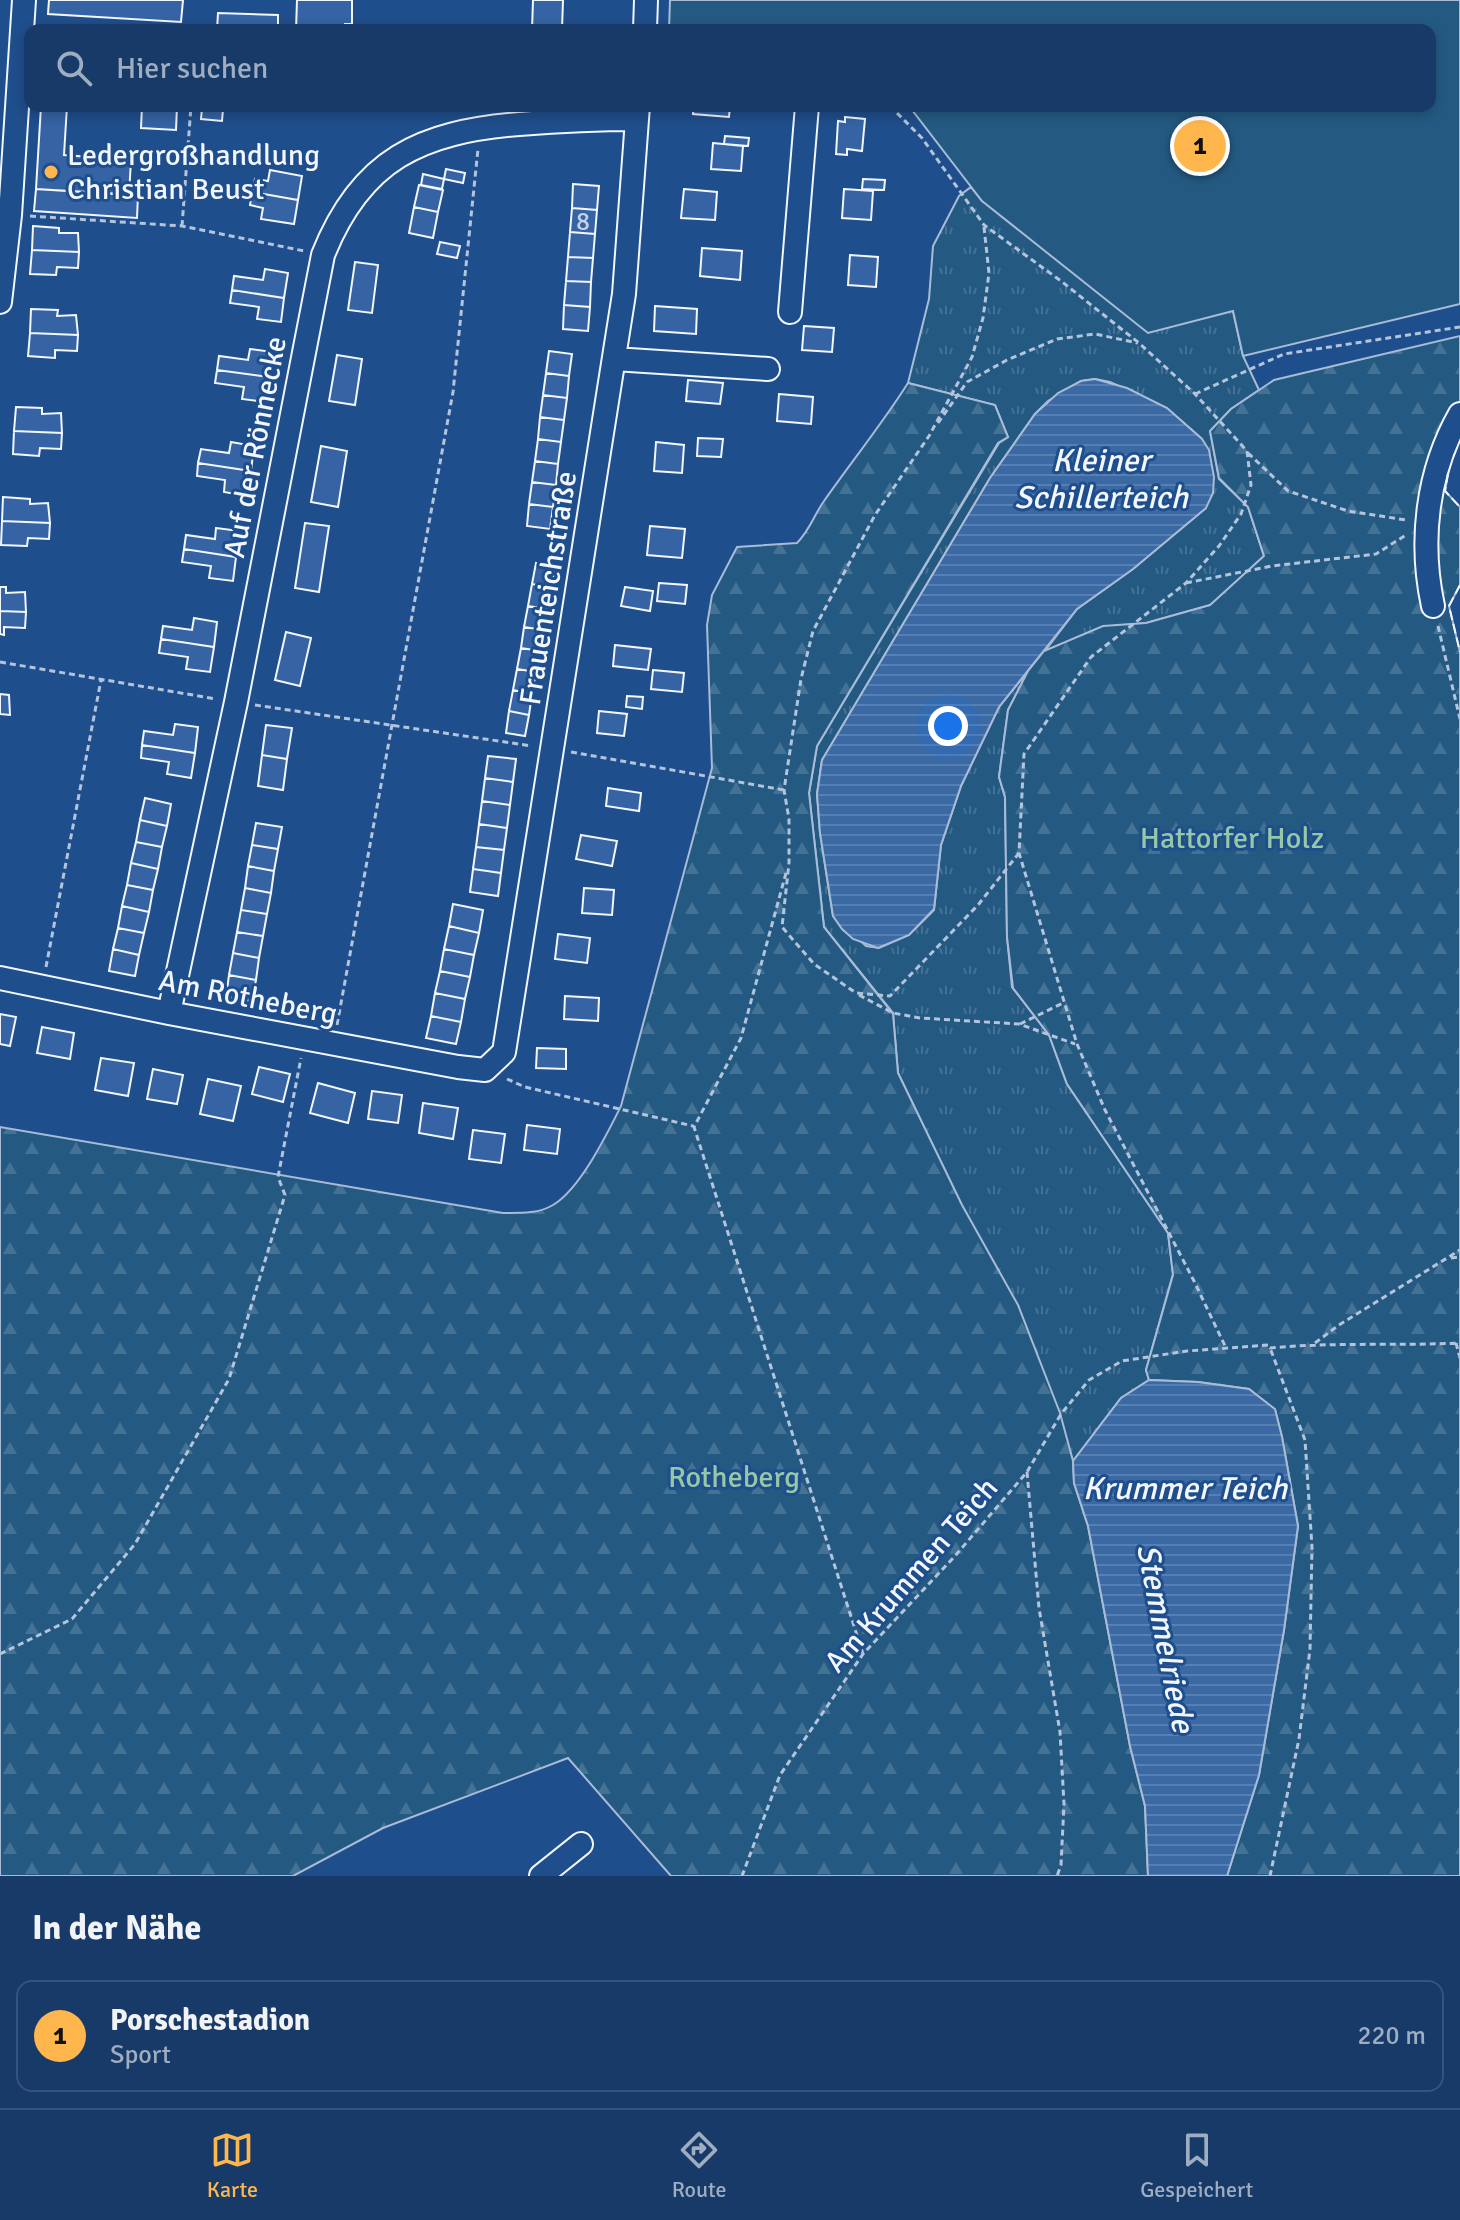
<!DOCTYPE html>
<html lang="de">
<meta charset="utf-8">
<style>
:root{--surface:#173a69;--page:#20416f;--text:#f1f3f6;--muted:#9eadc0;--line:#36547d;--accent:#ffb74d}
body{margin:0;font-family:Signika,sans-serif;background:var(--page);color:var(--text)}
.you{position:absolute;left:948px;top:726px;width:28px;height:28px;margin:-20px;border:6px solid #fff;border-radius:50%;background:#1a73e8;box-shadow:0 0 0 12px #1a73e833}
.badge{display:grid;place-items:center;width:52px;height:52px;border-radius:50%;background:var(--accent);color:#111;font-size:26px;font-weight:700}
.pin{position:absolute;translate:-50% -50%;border:4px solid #fff;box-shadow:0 2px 8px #0006}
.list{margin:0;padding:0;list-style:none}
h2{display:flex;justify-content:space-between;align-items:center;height:104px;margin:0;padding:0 32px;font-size:34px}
h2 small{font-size:26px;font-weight:400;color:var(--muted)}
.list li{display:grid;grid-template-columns:52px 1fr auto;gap:24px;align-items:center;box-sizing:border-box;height:112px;margin:0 16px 16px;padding:0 16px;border:2px solid var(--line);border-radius:16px}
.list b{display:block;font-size:30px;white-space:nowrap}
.list p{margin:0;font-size:26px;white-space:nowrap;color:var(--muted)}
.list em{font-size:26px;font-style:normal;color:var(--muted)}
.icon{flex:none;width:44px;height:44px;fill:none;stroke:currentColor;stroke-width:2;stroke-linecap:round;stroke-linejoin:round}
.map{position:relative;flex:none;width:1460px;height:1876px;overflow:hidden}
.search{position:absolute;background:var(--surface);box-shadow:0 4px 12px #0003;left:24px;right:24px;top:24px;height:88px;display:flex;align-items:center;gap:20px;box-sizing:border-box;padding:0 28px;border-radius:16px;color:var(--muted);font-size:30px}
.sheet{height:232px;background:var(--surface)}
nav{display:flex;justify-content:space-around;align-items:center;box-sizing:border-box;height:112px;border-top:2px solid var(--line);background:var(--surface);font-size:22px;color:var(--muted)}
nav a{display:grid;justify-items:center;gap:4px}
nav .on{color:var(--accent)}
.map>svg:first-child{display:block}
.grass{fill:url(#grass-tufts);stroke:#a8bbd7;stroke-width:2}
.forest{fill:url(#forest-firs);stroke:#a8bbd7;stroke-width:2}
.pitch{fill:#245a82;stroke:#a8bbd7;stroke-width:2}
.water{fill:url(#water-rules);stroke:#a8bbd7;stroke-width:2}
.building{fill:#3563a3;stroke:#f2f6ff;stroke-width:2}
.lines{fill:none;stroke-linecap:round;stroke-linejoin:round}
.minor-casing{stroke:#f2f6ff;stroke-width:26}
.path{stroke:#b3c4dc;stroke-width:3;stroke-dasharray:6 4;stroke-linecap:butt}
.minor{stroke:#1f4e8c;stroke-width:22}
.fence{stroke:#f2f6ff;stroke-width:2;stroke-dasharray:10 4;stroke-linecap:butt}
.poi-dot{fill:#ffb74d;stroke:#1f4e8c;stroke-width:3}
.labels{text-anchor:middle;stroke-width:6;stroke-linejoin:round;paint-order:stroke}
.number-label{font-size:26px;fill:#c3d1e8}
.poi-label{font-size:30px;fill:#f2f6ff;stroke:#1f4e8c;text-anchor:start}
.street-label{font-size:30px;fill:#f2f6ff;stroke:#1f4e8c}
.park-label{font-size:30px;fill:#97c8a6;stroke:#1f4e8c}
.water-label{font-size:32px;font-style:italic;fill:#f2f6ff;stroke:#1f4e8c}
</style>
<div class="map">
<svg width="1460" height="1876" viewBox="0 0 1460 1876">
<defs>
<pattern id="grass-tufts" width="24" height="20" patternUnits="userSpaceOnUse" patternTransform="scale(2)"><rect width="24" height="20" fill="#245a82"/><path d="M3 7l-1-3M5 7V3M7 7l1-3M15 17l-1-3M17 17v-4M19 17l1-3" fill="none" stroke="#447295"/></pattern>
<pattern id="forest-firs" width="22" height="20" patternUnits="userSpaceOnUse" patternTransform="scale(2)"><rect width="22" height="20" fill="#245a82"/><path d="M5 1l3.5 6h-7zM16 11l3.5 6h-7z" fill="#447295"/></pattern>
<pattern id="water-rules" width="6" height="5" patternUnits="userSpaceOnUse" patternTransform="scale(2)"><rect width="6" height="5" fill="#3b69a3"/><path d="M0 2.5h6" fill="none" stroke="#587fb1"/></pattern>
</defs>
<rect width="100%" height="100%" fill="#1f4e8c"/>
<path class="grass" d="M971 187 982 201 1233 311 1243 356 1259 390 1231 409 1210 431 1219 479 1248 507 1264 556 1211 605 1146 623 1102 627 1045 651 1077 609 1133 569 1206 508 1202 439 1167 408 1110 382 1095 379 1081 381 1048 401 1035 414 990 478 822 760 817 794 820 833 833 916 866 946 879 948 909 935 934 910 941 845 961 786 999 707 1028 671 1008 710 999 777 1005 797 1007 937 1012 987 1049 1035 1067 1084 1168 1233 1173 1274 1146 1370 1149 1380 1121 1398 1073 1461 1018 1306 962 1206 898 1073 893 1013 824 927 809 793 817 746 999 443 1008 437 995 405 908 383 929 299 933 246 959 196Z"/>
<path class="forest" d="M1460 336V434L1452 453 1445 491 1460 507V585L1449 606 1460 652V1876H1227L1259 1775 1284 1630 1298 1526 1282 1437 1275 1410 1249 1389 1198 1382 1149 1380 1146 1370 1173 1275 1168 1233 1067 1084 1049 1035 1013 988 1007 937 1005 797 999 777 1008 710 1028 671 1044 651 1103 626 1146 623 1210 605 1264 556 1248 507 1219 478 1210 431 1231 409 1274 380Z
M908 383 995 405 1008 437 998 443 817 746 809 793 824 927 893 1014 898 1073 962 1205 1018 1305 1060 1413 1073 1461 1074 1483 1088 1526 1130 1746 1145 1806 1148 1876H671L568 1758 383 1828 293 1876H0V1127L503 1213C520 1213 538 1214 553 1205 580 1189 607 1134 621 1106L712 768 707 625 712 595 737 547 797 543C810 530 814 515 824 501 852 461 882 424 908 383Z"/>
<path class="pitch" d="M670 0H1460V304L1243 356 1233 311 1148 333 982 201 909 106H1430V30H669Z"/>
<path class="water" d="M1095 379 1127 388 1167 408 1202 439 1209 450 1214 477 1213 493 1206 508 1133 569 1077 609 999 707 961 786 941 845 934 909 909 935 878 948 853 939 842 929 833 916 820 833 817 794 822 760 990 478 1035 414 1058 393 1081 381Z
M1149 1380 1198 1382 1249 1389 1275 1409 1282 1437 1298 1526 1284 1630 1259 1775 1227 1876H1148L1145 1806 1130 1746 1088 1526 1074 1483 1073 1461 1121 1398Z"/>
<path class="building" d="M49 0H183L181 22 48 14Z
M297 0H352V24H345V30H296Z
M533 0H563L562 30H532Z
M218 13 278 15V30H217Z
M41 106H67L64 155 131 160 129 195 36 189Z
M142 106H177L176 130 141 128Z
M694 106H730L729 117 693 114Z
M202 108 223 109 222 121 201 119Z
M845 117 865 119 862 151 847 149V155L836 154 838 121 845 122Z
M725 136 749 138 748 146 724 144Z
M713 143 743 146 741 171 711 169Z
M446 169 465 173 463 183 444 179Z
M270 170 302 176 298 200 252 192 255 179 268 181Z
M423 174 444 179 442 189 421 185Z
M863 179 885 180 884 190 862 189Z
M573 184 599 186 597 210 572 208Z
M419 185 443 190 438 212 414 207Z
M36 189 138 195 137 218 34 211Z
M684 189 717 192 715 220 681 218Z
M844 189 873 191 871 220 842 218Z
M252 192 298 200 294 224 261 219 263 208 250 205Z
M414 207 438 212 433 238 409 233Z
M572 208 597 210 595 234 570 232Z
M33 226 59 228V233H78L79 252 32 250Z
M570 232 595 234 593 258 568 257Z
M440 242 460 246 457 258 437 254Z
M702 248 742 251 740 280 700 276Z
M32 250 79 252 78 268 57 267 56 275 30 274Z
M850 255 878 257 876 287 848 285Z
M568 257 593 258 591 282 566 281Z
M355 262 378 265 372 313 348 310Z
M265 269 288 273 284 298 232 290 234 276 263 280Z
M566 281 591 282 590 307 564 305Z
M232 290 284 298 281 322 257 319 259 307 230 303Z
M564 305 590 307 588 331 563 329Z
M655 306 697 309 696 334 654 331Z
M31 309 58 310 57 316 76 315 78 335 30 333Z
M804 326 834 328 832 352 802 350Z
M30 333 78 335 77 351 55 350V358L28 356Z
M250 349 273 352 269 377 217 370 219 356 248 360Z
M549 351 572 354 569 376 546 373Z
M337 355 362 359 355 405 329 401Z
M217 370 269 377 266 402 242 399 244 387 215 383Z
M546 373 569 376 567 398 543 395Z
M688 380 723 383 720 404 686 401Z
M779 394 813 397 811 424 777 421Z
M543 395 567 398 564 420 540 417Z
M16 407 42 408V414L61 413 62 433 14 431Z
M540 417 564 420 561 442 538 439Z
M14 431 62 433 61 449 40 448 39 456 13 454Z
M698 438 723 439 721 457 697 456Z
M538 439 561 442 558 464 535 461Z
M231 442 254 446 251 471 198 463 201 449 229 453Z
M656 442 684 445 682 473 654 471Z
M321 446 347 451 338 507 311 502Z
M535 461 558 464 556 485 532 482Z
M198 463 251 471 247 496 224 492 225 480 197 476Z
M532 482 556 485 553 507 529 504Z
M3 497 30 499V504L48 503 50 523 2 521Z
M529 504 553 507 550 529 527 526Z
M2 521 50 523 49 539 28 538 27 546 1 545Z
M305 523 329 526 319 592 295 588Z
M650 526 685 529 682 558 647 555Z
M216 528 240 531 236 557 184 549 186 535 215 539Z
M184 549 236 557 233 581 209 578 211 566 182 562Z
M536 563 555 567 551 588 532 584Z
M659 583 687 585 685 604 657 601Z
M532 584 551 588 547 609 528 606Z
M0 587H6V593L25 592 26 612 0 611Z
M625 587 653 591 650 611 621 606Z
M528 606 547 609 544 630 524 627Z
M0 611 26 612 25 628 4 627V635L0 634Z
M194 618 217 622 214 647 161 639 163 626 192 630Z
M524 627 544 630 540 651 521 648Z
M286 632 311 638 300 686 275 680Z
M161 639 214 647 210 672 186 669 188 657 159 653Z
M615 645 651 649 648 670 613 666Z
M521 648 540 651 536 672 517 669Z
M517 669 536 672 532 694 513 690Z
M653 670 684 673 682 692 651 689Z
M513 690 532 694 529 715 509 711Z
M0 694 9 695 10 715 0 714Z
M627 696 643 697 642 709 626 707Z
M509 711 529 715 525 736 506 733Z
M599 711 627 714 624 736 597 733Z
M175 724 198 727 195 753 142 745 144 731 173 735Z
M266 725 292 728 287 759 262 755Z
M142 745 195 753 191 778 167 774 169 762 141 758Z
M262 755 287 759 283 790 258 786Z
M488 756 516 759 513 782 485 778Z
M485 778 513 782 510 805 482 801Z
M608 788 641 793 639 811 606 806Z
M145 798 171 804 167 826 140 820Z
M482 801 510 805 507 828 479 824Z
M140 820 167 826 162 847 136 842Z
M256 823 282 827 278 849 252 845Z
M479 824 507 828 504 850 476 847Z
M581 835 617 841 612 866 576 859Z
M136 842 162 847 158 869 131 863Z
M252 845 278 849 274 871 248 866Z
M476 847 504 850 501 873 473 869Z
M131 863 158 869 153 890 127 885Z
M248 866 274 871 271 893 245 888Z
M473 869 501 873 498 896 470 892Z
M127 885 153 890 149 912 122 906Z
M245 888 271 893 267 914 241 910Z
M584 888 614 890 612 915 582 913Z
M453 904 483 910 479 933 449 926Z
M122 906 149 912 144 933 118 928Z
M241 910 267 914 263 936 237 932Z
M449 926 479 933 474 955 444 949Z
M118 928 144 933 139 955 113 949Z
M237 932 263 936 259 958 233 953Z
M558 934 590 938 587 963 555 959Z
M113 949 139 955 135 976 109 971Z
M444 949 474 955 470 977 440 971Z
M233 953 259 958 256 980 229 975Z
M440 971 470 977 465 999 435 993Z
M229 975 256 980 252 1001 226 997Z
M435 993 465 999 461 1022 431 1016Z
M565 996 599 998 598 1021 564 1019Z
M0 1014 16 1017 10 1046 0 1044Z
M431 1016 461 1022 456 1044 426 1038Z
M42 1027 74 1033 70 1059 37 1053Z
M537 1048 566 1049V1069L536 1068Z
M101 1058 134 1063 128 1096 95 1090Z
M259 1067 290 1074 283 1102 252 1094Z
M153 1069 183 1075 177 1104 147 1099Z
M208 1079 241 1086 233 1121 200 1114Z
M318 1083 355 1093 348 1123 310 1113Z
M372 1091 402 1095 398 1123 368 1119Z
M423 1103 458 1108 453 1139 419 1133Z
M527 1125 560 1129 557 1154 524 1150Z
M473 1130 505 1134 501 1163 469 1159Z"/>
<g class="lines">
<g class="minor-casing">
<path id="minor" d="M645 30 646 0
M0 302 10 215 24 0
M790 312 807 106
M614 359 768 369
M1433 606C1419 541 1427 472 1460 414
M0 978 169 1013 458 1067 485 1070 504 1052 624 294 638 106
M169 1013 236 702 323 255C361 159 421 132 519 124 558 121 597 119 636 119
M541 1876 581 1844"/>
</g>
<path class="path" d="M890 106 922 138 984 225 1061 281 1139 343 1195 394 1247 451 1251 485 1241 514 1219 546 1186 583 1091 657 1024 754 1019 853 1077 1044 1105 1110 1194 1281 1226 1348
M30 216 182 226 304 251
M182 226 191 106
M984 227 989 273 983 318 972 357 929 436 875 515 813 631 801 679 784 790 789 819V863L782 927 814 964 856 993 890 996 978 905 1019 853
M1195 394 1284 354 1460 327
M938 423 967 382 1007 360 1057 339 1095 334 1138 343
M1248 453 1288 491 1348 511 1406 520
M1186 583 1272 566 1376 554 1406 535
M1438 626 1460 719
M0 662 216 699
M255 705 532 746
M571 752 784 790
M786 873 741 1038 694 1127 863 1654
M46 967 101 680
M859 995 893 1013 920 1018 1019 1024 1075 1044
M1020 1024 1063 1003
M337 1025 453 392 478 149
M507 1079 525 1087 693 1126
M1451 1258 1460 1257
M1315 1343 1339 1325 1460 1250
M1456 1343 1460 1358
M1027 1472 1039 1608 1060 1732 1064 1804 1061 1865 1057 1876
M0 1654 72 1619 135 1544 229 1379 285 1195 278 1177 301 1058
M742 1876 780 1775 863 1654 955 1556 1027 1472 1061 1414 1089 1380 1122 1361 1187 1351 1269 1345 1270 1348C1333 1342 1397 1346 1460 1343
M1270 1876 1299 1739 1310 1649 1312 1547 1305 1440 1270 1348"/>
<use href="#minor" class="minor"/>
<path class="fence" d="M1448 473 1445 491 1460 507
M1460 585 1449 606 1460 652"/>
</g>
<circle class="poi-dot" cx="51" cy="172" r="8"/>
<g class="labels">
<g class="number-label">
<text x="583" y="230">8</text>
</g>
<g class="poi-label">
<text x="67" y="165">Ledergroßhandlung<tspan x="67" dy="34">Christian Beust</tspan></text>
</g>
<g class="street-label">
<text transform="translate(255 447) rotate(-79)" y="10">Auf der Rönnecke</text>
<text transform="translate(548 588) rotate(-81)" y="10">Frauenteichstraße</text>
<text transform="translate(248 997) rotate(11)" y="10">Am Rotheberg</text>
<text transform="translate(911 1575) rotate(-49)" y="10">Am Krummen Teich</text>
</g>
<g class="park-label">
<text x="1232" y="848">Hattorfer Holz</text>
<text x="734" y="1487">Rotheberg</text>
</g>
<g class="water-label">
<text x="1101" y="471">Kleiner<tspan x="1101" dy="37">Schillerteich</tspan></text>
<text x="1185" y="1499">Krummer Teich</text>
<text transform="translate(1166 1638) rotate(79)" y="11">Stemmelriede</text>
</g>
</g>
</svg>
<div class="you"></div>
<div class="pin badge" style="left:1200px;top:146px">1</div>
<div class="search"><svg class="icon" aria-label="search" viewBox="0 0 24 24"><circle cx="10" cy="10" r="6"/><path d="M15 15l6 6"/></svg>Hier suchen</div>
</div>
<section class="sheet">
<h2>In der Nähe<small></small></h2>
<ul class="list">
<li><span class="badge">1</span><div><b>Porschestadion</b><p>Sport</p></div><em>220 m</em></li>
</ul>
</section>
<nav>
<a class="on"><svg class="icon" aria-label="map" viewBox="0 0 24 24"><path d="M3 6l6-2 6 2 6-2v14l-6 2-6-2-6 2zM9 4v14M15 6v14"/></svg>Karte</a>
<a><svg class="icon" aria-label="directions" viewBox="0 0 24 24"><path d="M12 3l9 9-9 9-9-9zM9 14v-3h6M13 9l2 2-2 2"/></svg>Route</a>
<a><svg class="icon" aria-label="saved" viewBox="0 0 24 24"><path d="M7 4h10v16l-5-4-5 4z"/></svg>Gespeichert</a>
</nav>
